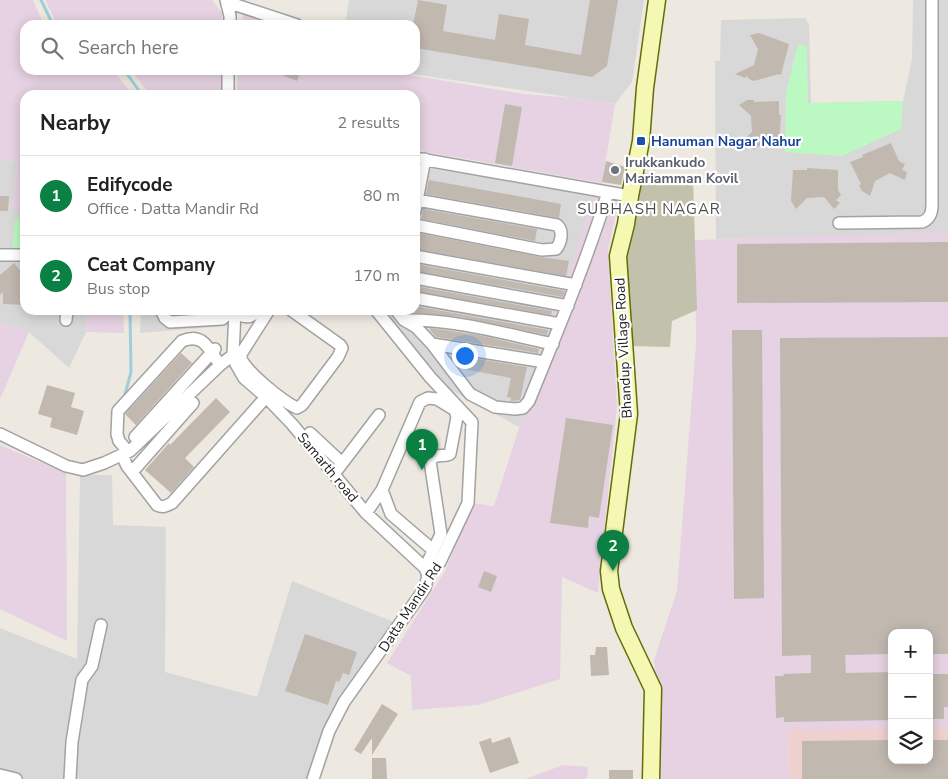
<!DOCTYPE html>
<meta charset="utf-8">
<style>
:root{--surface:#fff;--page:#f6f6f6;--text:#222;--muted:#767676;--line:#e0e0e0;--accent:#0b8043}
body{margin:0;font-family:"Nunito Sans",sans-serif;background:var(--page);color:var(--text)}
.controls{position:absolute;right:15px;bottom:15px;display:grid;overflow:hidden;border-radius:10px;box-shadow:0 2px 12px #0003}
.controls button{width:45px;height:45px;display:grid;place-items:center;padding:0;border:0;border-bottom:1px solid var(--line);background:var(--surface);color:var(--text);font:25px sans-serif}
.you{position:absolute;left:464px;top:355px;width:18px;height:18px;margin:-12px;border:4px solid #fff;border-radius:50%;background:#1a73e8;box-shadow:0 0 0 8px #1a73e833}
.badge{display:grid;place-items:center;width:32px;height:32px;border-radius:50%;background:var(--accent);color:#fff;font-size:16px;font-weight:700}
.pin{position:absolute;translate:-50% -41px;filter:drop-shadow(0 1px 2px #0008)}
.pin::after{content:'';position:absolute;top:26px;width:18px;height:15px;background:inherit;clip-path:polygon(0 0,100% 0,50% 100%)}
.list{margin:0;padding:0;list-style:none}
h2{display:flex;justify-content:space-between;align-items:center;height:65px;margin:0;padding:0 20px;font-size:21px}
h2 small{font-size:16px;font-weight:400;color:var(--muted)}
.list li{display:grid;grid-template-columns:32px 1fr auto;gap:15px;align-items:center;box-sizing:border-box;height:80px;padding:0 20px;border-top:1px solid var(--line)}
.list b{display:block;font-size:19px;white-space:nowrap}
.list p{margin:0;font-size:16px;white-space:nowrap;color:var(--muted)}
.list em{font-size:16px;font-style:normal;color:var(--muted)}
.icon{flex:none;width:28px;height:28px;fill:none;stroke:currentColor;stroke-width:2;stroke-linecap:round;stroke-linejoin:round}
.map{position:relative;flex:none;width:948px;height:779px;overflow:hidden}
.search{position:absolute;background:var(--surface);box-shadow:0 2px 12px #0003;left:20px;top:20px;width:400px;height:55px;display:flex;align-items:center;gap:12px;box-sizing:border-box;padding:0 18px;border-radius:15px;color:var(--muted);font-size:19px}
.panel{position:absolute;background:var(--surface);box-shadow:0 2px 12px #0003;left:20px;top:90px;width:400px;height:225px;border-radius:15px}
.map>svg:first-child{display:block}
.residential{fill:#d9d8d8}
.commercial{fill:#eed0cf}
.industrial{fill:#e6d2e2}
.construction{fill:#c1c1ac}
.park{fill:#bcf8c1}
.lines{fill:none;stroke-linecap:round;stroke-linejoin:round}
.stream{stroke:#a1cdda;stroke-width:3}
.building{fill:#c1b8b0}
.street-casing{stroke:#a2a2a2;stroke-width:14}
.secondary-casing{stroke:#636e06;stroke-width:19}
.street{stroke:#fff;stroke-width:11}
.secondary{stroke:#f4f8b3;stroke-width:16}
.transit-dot{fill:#1a4fb4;stroke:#fff;stroke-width:2}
.worship-dot{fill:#6b7280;stroke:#fff;stroke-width:2}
.labels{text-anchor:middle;stroke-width:4.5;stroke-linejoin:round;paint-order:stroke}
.transit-label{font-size:14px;font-weight:bold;fill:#164399;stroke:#fff;text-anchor:start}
.worship-label{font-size:14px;font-weight:bold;fill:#5b616d;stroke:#fff;text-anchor:start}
.street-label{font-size:14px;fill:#1b1b1b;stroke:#fff}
.neighbourhood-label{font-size:15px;letter-spacing:1px;fill:#4e4e4e;stroke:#fff}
</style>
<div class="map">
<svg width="948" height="779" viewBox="0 0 948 779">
<rect width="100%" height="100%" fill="#ede9e0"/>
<path class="residential" d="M349 0H644L632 82 615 104 386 70H415V25H345Z
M913 0H948V234L716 239 715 61H720L721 20 806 18 807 22 809 23 811 103 903 101 912 59Z
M0 159 17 161 12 208 25 210V310H87L86 332 69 368 29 332 0 322Z
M415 166 594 194 556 322 519 427 449 389 378 310H415Z
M141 310H250L227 326 140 333Z
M80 475H112L113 525 166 527 165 672 257 697 292 581 396 623 332 713 310 779H0V628L77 659Z"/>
<path class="commercial" d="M929 727H948V779H789L788 729 892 728V760H929Z"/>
<path class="industrial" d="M0 0H33L44 25H25V70H107L115 73 133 95H25V210L12 209 17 161 0 159Z
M45 0H212L222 13V25H58Z
M244 13 279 25H241Z
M131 70H222L223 95H150Z
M238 70H380L523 94 574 98 615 104 602 183 415 150V95H240L237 88Z
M594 194 619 200 608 250 617 406 598 593 562 577 560 679 478 705 412 710 411 676 387 663 445 571 473 503 494 506Z
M948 232V727H929V633H892V728L788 730 789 779H660L659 731 654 660 677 591 696 344 695 240Z
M87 310H123L124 333 86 332Z
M0 322 29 332 0 399Z
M0 445 66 473 67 641 0 609Z
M563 765 588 767 587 779H525Z"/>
<path class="construction" d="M639 172 693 178 697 310 672 321 670 347 629 346 626 259 635 226Z"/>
<path class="park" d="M798 44 807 46 808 103 903 101 901 129 842 156 785 152 786 92Z
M15 219H25V254L12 253Z"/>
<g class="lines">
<path class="stream" d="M41 0 53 25
M121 70 125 71 142 95
M124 398 131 372 130 310"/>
</g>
<path class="building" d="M418 0 447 5 443 31 495 40 499 14 529 19 525 45 581 55 590 0H618L607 66 592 77 415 48V25H413Z
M759 33 789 44 781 75 779 74 754 81 749 79 747 76 745 78 735 74 754 65 758 49 750 35Z
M270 70H301L297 81Z
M747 100H754V102L779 101V115H781L779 146H759L754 150 749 145 746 149 740 143 752 132 751 116 739 105Z
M505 104 522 107 512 166 495 163Z
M891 143 899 161 905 164 902 170 907 172 905 180 890 173 875 181 870 196 862 191 859 185 861 184 850 162 863 157 862 155Z
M606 161 625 167 621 185 602 182Z
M807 168 838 170V190L841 195 836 200 840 203 834 209 824 197 807 198 796 209 791 201 793 170H807Z
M429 180 561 204 559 218 426 194Z
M0 196H9L8 211H0Z
M423 209 537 229 535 241 421 219Z
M419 233 541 257 569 261 566 276 415 249 417 234Z
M948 242V302L737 303V244Z
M14 263 25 276V305L3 304V292L0 295V275Z
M415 264 565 291 563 297 415 271Z
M415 286 552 311 551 315 415 291Z
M415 306 548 330 547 335 462 317 415 313Z
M430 328 478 335 539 349 538 353 436 337 430 330Z
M732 330H762L764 598 734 599Z
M948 337V654H929V633H892V654L845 655 846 673 892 672V720L784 722V717L776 718 775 676H784L783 674 811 673V655L782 656 780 338Z
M181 353 192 363 136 425 125 414Z
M454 355 527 367 520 400 511 401V398L507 397 511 378 459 368 453 359Z
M47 385 75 393 71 407 84 411 77 435 50 427 52 418 38 414Z
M216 398 230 412 185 458 194 467 171 493 145 470 169 443 170 445Z
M566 418 613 425 599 518 589 516 588 528 550 523Z
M484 571 497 576 491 592 478 587Z
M305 634 357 652 349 675 343 673 339 682 336 681 328 705 285 691Z
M596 647H607L609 675 591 676 590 655H595Z
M929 674H948V707H944V719H929Z
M382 704 398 714 372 755V738L361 754 354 750Z
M510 737 519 763 490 773 479 742 491 738 492 743Z
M892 740V760H929V740H948V779H802V741Z
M372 758H386L387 779H372Z
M609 770H633V779H609Z"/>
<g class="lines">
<g class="street-casing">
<path id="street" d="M226 0 230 16V25
M227 2 297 25
M228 70V95
M415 158 630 196
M415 211 425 159
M839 223 922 222C930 219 932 213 932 205V0
M415 225 542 250 556 249C561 243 564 231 557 225L417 200
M0 255H25
M415 256 576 285
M415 278 568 306
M415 298 560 324
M161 310 165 318 170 322 222 319 229 313V310
M235 310C242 319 251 319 258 310
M269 310 241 354V359C249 374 282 401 297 408L302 405 338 357 342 348 340 345 291 310
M396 310 404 320 416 327 432 344 470 394 495 407 515 409 523 408 529 401C557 332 586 263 608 192
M235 311 233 355 236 364 244 378 266 397 292 424 366 513 425 568 427 573
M66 320 67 310
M405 320C455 319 505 334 553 344
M432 344 545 362
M310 433 342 463
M0 434 66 466 83 470 104 463 130 451 220 365 233 355
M135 437 215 349
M125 448 119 441 117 434 118 411 182 341C204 332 209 350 220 365
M122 455 127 466 157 505C163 508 166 506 172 503L266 397
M132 472 193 403
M334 474 379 415
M382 490 391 514 433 550
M366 513 382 490 420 402 428 398 437 399 455 410 457 417 450 454C443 458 436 452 430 461L441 534 425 568
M0 775 16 779
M70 779 72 742 82 680 92 666 101 625
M313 779 329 731 344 702 425 588 428 575 440 562 468 503 472 422 430 377 376 310"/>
</g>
<g class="secondary-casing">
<path id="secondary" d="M651 779 653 689 624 628 611 589 609 571 629 414 618 256 626 224 630 196 641 141 645 88 657 0"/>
</g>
<use href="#street" class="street"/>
<use href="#secondary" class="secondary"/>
</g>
<rect class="transit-dot" x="636" y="136" width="10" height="10" rx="2.5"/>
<circle class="worship-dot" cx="615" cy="170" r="5"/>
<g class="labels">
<g class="transit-label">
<text x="651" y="146">Hanuman Nagar Nahur</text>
</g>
<g class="worship-label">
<text x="625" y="167">Irukkankudo<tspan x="625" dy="16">Mariamman Kovil</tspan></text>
</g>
<g class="street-label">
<text transform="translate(623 348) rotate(-93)" y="5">Bhandup Village Road</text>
<text transform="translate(328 467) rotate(50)" y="5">Samarth road</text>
<text transform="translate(410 607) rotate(-57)" y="5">Datta Mandir Rd</text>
</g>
<g class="neighbourhood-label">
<text x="649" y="214">SUBHASH NAGAR</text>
</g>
</g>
</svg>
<div class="controls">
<button>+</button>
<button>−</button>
<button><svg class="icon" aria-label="layers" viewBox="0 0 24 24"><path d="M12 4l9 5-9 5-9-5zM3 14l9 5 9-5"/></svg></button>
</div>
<div class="you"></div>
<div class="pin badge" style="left:422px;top:470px">1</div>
<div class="pin badge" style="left:613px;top:571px">2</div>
<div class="search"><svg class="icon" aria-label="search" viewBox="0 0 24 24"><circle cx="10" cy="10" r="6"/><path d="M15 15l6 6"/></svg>Search here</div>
<section class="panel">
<h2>Nearby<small>2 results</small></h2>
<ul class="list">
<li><span class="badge">1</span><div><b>Edifycode</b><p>Office · Datta Mandir Rd</p></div><em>80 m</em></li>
<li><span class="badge">2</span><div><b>Ceat Company</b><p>Bus stop</p></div><em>170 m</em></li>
</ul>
</section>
</div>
